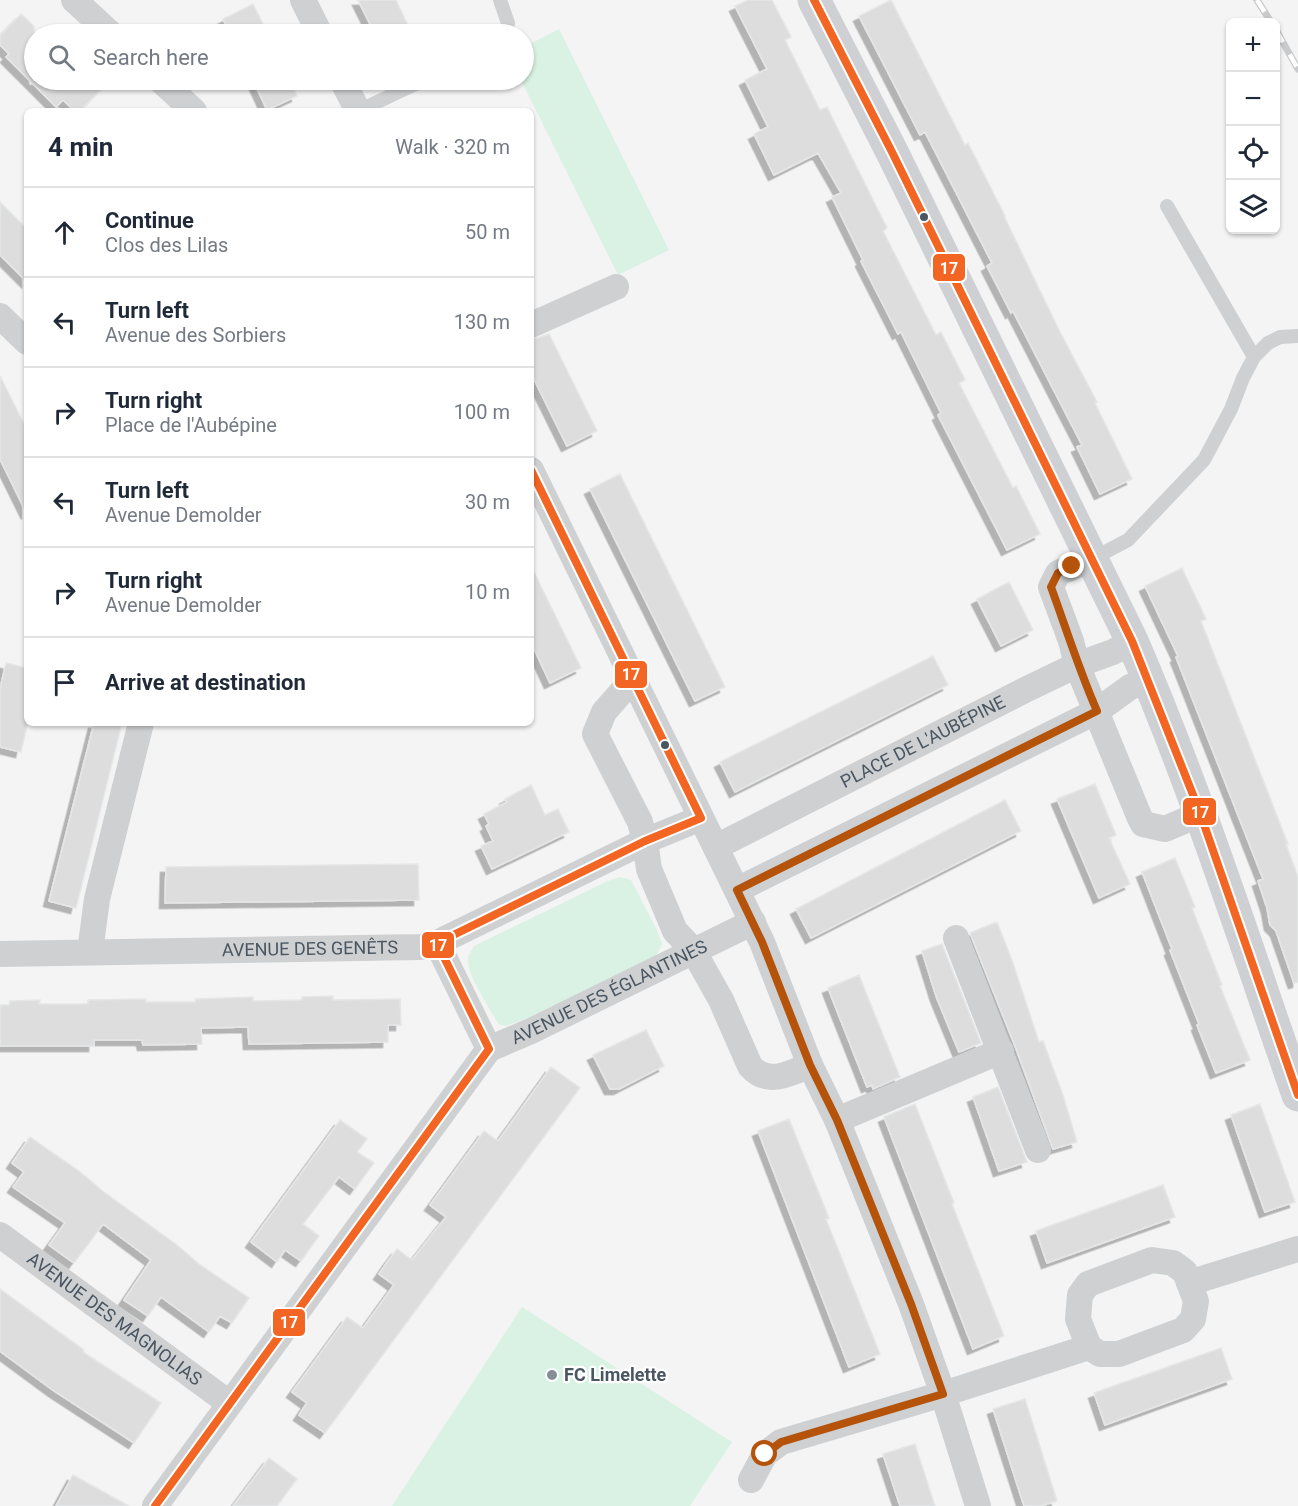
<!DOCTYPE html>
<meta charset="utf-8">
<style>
:root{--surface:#fff;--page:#f2f2f3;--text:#1f2937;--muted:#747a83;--line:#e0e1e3}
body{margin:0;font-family:Roboto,sans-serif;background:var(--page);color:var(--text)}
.controls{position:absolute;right:18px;top:18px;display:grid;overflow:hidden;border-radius:9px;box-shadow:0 2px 4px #0004}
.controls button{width:54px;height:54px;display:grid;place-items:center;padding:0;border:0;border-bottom:2px solid var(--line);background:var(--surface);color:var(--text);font:30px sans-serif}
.stop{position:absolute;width:18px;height:18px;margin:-14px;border:4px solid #b45309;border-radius:50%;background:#fff}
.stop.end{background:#b45309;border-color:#fff;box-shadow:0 2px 6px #0008}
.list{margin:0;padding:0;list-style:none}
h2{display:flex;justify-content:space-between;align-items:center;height:78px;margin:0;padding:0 24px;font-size:26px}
h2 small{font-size:20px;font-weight:400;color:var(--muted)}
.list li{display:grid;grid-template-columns:39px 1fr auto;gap:18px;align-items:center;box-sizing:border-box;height:90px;padding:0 24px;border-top:2px solid var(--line)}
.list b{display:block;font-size:22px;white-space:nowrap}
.list p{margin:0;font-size:20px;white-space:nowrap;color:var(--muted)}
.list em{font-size:20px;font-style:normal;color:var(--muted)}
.icon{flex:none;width:33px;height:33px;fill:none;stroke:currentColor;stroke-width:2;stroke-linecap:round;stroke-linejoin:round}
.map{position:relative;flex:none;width:1298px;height:1506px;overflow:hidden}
.search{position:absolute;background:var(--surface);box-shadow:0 2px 4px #0004;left:24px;top:24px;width:510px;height:66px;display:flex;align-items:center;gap:15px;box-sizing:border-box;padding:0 21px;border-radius:33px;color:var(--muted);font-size:22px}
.panel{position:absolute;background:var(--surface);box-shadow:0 2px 4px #0004;left:24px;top:108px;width:510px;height:618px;border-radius:9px}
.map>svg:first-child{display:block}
.green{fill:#d9f2e3}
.building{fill:#ddddde;stroke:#e5e6e7;stroke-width:1.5;filter:url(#shadow)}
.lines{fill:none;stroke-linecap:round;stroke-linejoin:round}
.lane{stroke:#ced0d2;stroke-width:14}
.street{stroke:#ced0d2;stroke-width:26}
.secondary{stroke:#ced0d4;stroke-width:33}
.rail-casing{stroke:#c9cacc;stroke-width:7}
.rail{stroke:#fff;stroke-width:4.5;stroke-dasharray:14;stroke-linecap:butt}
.bus-1-casing{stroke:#fff;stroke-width:12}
.bus-1{stroke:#f26522;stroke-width:8}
.route{stroke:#b45309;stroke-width:8}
.bus-dot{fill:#4a5661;stroke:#fff;stroke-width:2}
.poi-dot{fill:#868d94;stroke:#fff;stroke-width:2}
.labels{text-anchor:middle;stroke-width:4.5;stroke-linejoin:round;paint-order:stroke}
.street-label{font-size:18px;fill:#4a5661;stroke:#fff}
.poi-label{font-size:18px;font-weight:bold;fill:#4a5661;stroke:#fff;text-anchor:start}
.line-badge{stroke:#fff;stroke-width:2}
.badge-label{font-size:16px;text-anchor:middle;font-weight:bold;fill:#fff}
</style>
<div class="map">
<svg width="1298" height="1506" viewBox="0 0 1298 1506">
<defs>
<filter id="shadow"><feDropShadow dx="-5.5" dy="5.5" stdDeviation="0" flood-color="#0004"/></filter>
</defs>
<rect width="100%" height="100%" fill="#f4f4f4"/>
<path class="green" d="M559 29 669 250 618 275 521 80H524V47Z
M620 877 631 880 656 928 662 944 657 955 528 1018 506 1026 498 1024C490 1007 467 977 468 959 468 955 472 950 474 946L608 881Z
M522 1307 732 1442 690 1506H392Z"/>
<path class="building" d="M358 0H396L412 34H375Z
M748 0H772L791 37 785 40 820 110 827 107 887 228 883 231 936 335 941 332 965 380 959 383 1013 488 1016 486 1040 534 1007 550 938 415 941 413 901 332 898 334 861 261 863 260 832 197 841 193 818 153 774 175 754 134 768 127 745 80 767 69 735 6Z
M891 0 965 145 968 143 1005 216H1004L1059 330 1097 402 1095 403 1132 479 1100 494 1077 447 1082 445 1013 311 1011 313 987 266 992 263 925 132 920 135 859 16Z
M253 4 268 34H230L223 19Z
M21 14 34 26V80H110L80 111H75L63 100 56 107 6 57 9 54 0 45V36Z
M253 80H290L297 96 267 110Z
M0 202 27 229V282L0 255Z
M549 334 597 431 567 446 531 373V340Z
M0 376 27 430V514L0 459Z
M620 474 725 687 695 701 590 489Z
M531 566 581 668 550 683 531 642Z
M1182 568 1206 619 1201 621 1288 844H1286L1298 877V982L1294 983 1276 931 1270 925 1267 908 1258 881 1263 879 1176 657 1178 656 1145 586Z
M1009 582 1033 630 1001 646 977 599Z
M933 656 948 685 735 792 720 762Z
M6 663 27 668V726L21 752 0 747V689Z
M94 723H122L76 908 49 901Z
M1095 784 1116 835 1109 838 1130 884 1099 898 1057 799Z
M531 785 545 815 558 809 569 832 492 869 481 846 493 841 486 826 489 824 484 814 507 802 505 799Z
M1005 800 1021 831 811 938 796 909Z
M1175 858 1195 907 1192 908 1222 985 1220 986 1250 1060 1216 1073 1197 1025 1199 1024 1170 950 1172 949 1142 872Z
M418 864 419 900 165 903 166 867Z
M997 922 1013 963 1039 1042 1043 1041 1063 1095 1077 1142 1053 1149 1015 1046 970 933Z
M942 944 981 1043 959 1052 936 996 922 951Z
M859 975 900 1077 873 1089 872 1085 867 1087 828 988Z
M333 996V1000L400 999 401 1025H388V1042L249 1044 248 1027 201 1028 202 1044 143 1045 142 1040H94V1046H0V1005H9L10 1001 40 1000 39 1004H88V1000L146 999V1002H195L196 999 253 997V1001L302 1000V997Z
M646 1030 664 1066 619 1089H610L593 1055Z
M551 1067 580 1088 325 1433 299 1415 307 1403 292 1392 347 1317 363 1328 394 1285 379 1274 388 1261 397 1249 412 1260 446 1217 430 1205 484 1131 498 1141Z
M998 1087 1027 1162 999 1171 973 1097Z
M915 1104 954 1203 952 1204 1004 1336 973 1349 884 1117Z
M1260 1104 1295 1202 1265 1212 1231 1115Z
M789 1119 829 1218 826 1219 880 1354 849 1367 758 1131Z
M340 1120 367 1139 357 1152 374 1163 355 1189 339 1177 303 1224 319 1236 301 1261 285 1250 277 1262 251 1242Z
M30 1137 79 1171 104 1192 177 1245 199 1264 249 1298 232 1323 220 1316 209 1332 161 1297 148 1316 124 1300 151 1260 103 1224 74 1263 49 1245 65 1223 13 1187 24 1172 12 1163Z
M1163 1185 1175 1217 1047 1263 1036 1231Z
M0 1289 84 1350 83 1352 161 1403 134 1443 54 1391 0 1351Z
M1221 1348 1232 1379 1105 1425 1094 1393Z
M1025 1399 1057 1501 1041 1506H1024L993 1409Z
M915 1444 923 1469 935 1506H900L883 1454Z
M269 1458 297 1479 277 1506H233Z
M73 1475 129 1506H56Z"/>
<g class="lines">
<path class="lane" d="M500 0 508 23 506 34
M358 111 424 80
M1167 206 1254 357
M1092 559 1128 540 1204 460 1231 409 1243 378 1254 357 1268 343 1280 337 1298 336"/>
<g class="street">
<path d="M74 0 111 34"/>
<path d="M303 0 320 34"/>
<path d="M160 80 194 111"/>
<path d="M342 80 358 111"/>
<path d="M0 316 27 342"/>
<path d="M531 325 616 287"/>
<path d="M531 470 762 942 810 1065 837 1120 911 1304 943 1394 978 1506"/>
<path d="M1092 559 1058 573 1051 587 1071 641 1077 665 1139 816 1143 824 1165 829 1200 814"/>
<path d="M633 679 604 712 595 734 640 822 645 841 649 869 675 931 693 950 721 1000 750 1066C767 1086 790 1074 810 1065"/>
<path id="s1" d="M716 847 1027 689 1077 665 1113 652 1132 641"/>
<path d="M737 890 1097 711 1130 687 1149 680"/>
<path d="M956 938 1038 1150"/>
<path d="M437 943 489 1049"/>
<path d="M90 952 97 899 141 723"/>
<path id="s2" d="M0 954 421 947 437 943 645 841 701 818"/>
<path d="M837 1120 1001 1051"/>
<path id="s3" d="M0 1235 229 1403"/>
<path d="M1152 1260 1173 1263 1185 1272 1196 1301 1193 1319 1183 1330 1119 1354H1100L1089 1347 1078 1319 1080 1295 1088 1284Z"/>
<path d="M1189 1283 1298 1249"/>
<path d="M751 1480 765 1454 781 1442 943 1394 1089 1347"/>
<path id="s4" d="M155 1506 489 1049 531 1031 753 922"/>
</g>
<path class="secondary" d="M814 0 892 152 1132 641C1196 789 1245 943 1298 1095"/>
<g class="rail-casing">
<path id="rail" d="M1257 0 1271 22
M1276 30 1298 69"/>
</g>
<use href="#rail" class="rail"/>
<g class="bus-1-casing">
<path id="bus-1" d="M814 0 892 152 1132 641 1199 810 1298 1095
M155 1506 489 1049 437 943 645 841 701 818 531 470"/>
</g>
<use href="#bus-1" class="bus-1"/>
</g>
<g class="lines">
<path class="route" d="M765 1454 781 1442 943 1394 911 1304 837 1120 810 1065 762 942 737 890 1097 711C1079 670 1066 628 1051 587L1058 573 1072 566"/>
</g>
<g class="bus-dot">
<circle cx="924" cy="217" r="5"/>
<circle cx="665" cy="745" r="5"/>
</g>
<circle class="poi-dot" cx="552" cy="1375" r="6"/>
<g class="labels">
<g class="street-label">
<text dy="6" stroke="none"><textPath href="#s1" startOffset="232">PLACE DE L'AUBÉPINE</textPath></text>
<text dy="6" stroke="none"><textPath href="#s2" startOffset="310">AVENUE DES GENÊTS</textPath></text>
<text dy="6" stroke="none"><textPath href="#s4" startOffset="699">AVENUE DES ÉGLANTINES</textPath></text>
<text dy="6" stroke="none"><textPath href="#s3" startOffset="142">AVENUE DES MAGNOLIAS</textPath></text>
</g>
<g class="poi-label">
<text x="564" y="1381">FC Limelette</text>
</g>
</g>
<g class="line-badge">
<rect x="932" y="253" width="34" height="29" rx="6" fill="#f26522"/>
<rect x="614" y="660" width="34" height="29" rx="6" fill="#f26522"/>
<rect x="1182" y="797" width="35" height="29" rx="6" fill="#f26522"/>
<rect x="421" y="931" width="34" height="28" rx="6" fill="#f26522"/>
<rect x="272" y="1308" width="34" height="29" rx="6" fill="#f26522"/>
</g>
<g class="badge-label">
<text x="949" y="274">17</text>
<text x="631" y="680">17</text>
<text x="1200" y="818">17</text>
<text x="438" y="951">17</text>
<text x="289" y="1328">17</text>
</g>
</svg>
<div class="controls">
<button>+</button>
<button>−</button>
<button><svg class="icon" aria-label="locate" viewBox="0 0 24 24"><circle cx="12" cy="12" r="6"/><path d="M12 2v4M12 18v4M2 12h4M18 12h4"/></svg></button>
<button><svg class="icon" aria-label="layers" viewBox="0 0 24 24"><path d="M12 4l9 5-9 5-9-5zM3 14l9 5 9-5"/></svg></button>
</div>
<div class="stop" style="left:765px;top:1454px"></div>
<div class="stop end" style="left:1072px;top:566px"></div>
<div class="search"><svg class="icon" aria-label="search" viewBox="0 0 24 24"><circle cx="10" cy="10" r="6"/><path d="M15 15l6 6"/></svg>Search here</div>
<section class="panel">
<h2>4 min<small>Walk · 320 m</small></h2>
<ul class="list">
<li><svg class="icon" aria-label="ahead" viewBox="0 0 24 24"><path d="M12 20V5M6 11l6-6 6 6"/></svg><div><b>Continue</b><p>Clos des Lilas</p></div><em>50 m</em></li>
<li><svg class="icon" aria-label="left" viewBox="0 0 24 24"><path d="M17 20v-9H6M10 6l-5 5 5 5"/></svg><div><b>Turn left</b><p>Avenue des Sorbiers</p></div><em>130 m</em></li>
<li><svg class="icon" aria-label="right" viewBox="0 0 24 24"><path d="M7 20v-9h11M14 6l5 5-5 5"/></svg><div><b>Turn right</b><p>Place de l'Aubépine</p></div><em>100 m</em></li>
<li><svg class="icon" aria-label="left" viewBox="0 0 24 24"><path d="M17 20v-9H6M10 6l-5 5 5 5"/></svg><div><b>Turn left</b><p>Avenue Demolder</p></div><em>30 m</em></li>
<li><svg class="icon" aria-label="right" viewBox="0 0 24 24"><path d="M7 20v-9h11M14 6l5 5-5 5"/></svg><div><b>Turn right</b><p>Avenue Demolder</p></div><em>10 m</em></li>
<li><svg class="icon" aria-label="arrive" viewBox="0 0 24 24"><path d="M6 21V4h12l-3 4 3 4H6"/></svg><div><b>Arrive at destination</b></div></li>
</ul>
</section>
</div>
